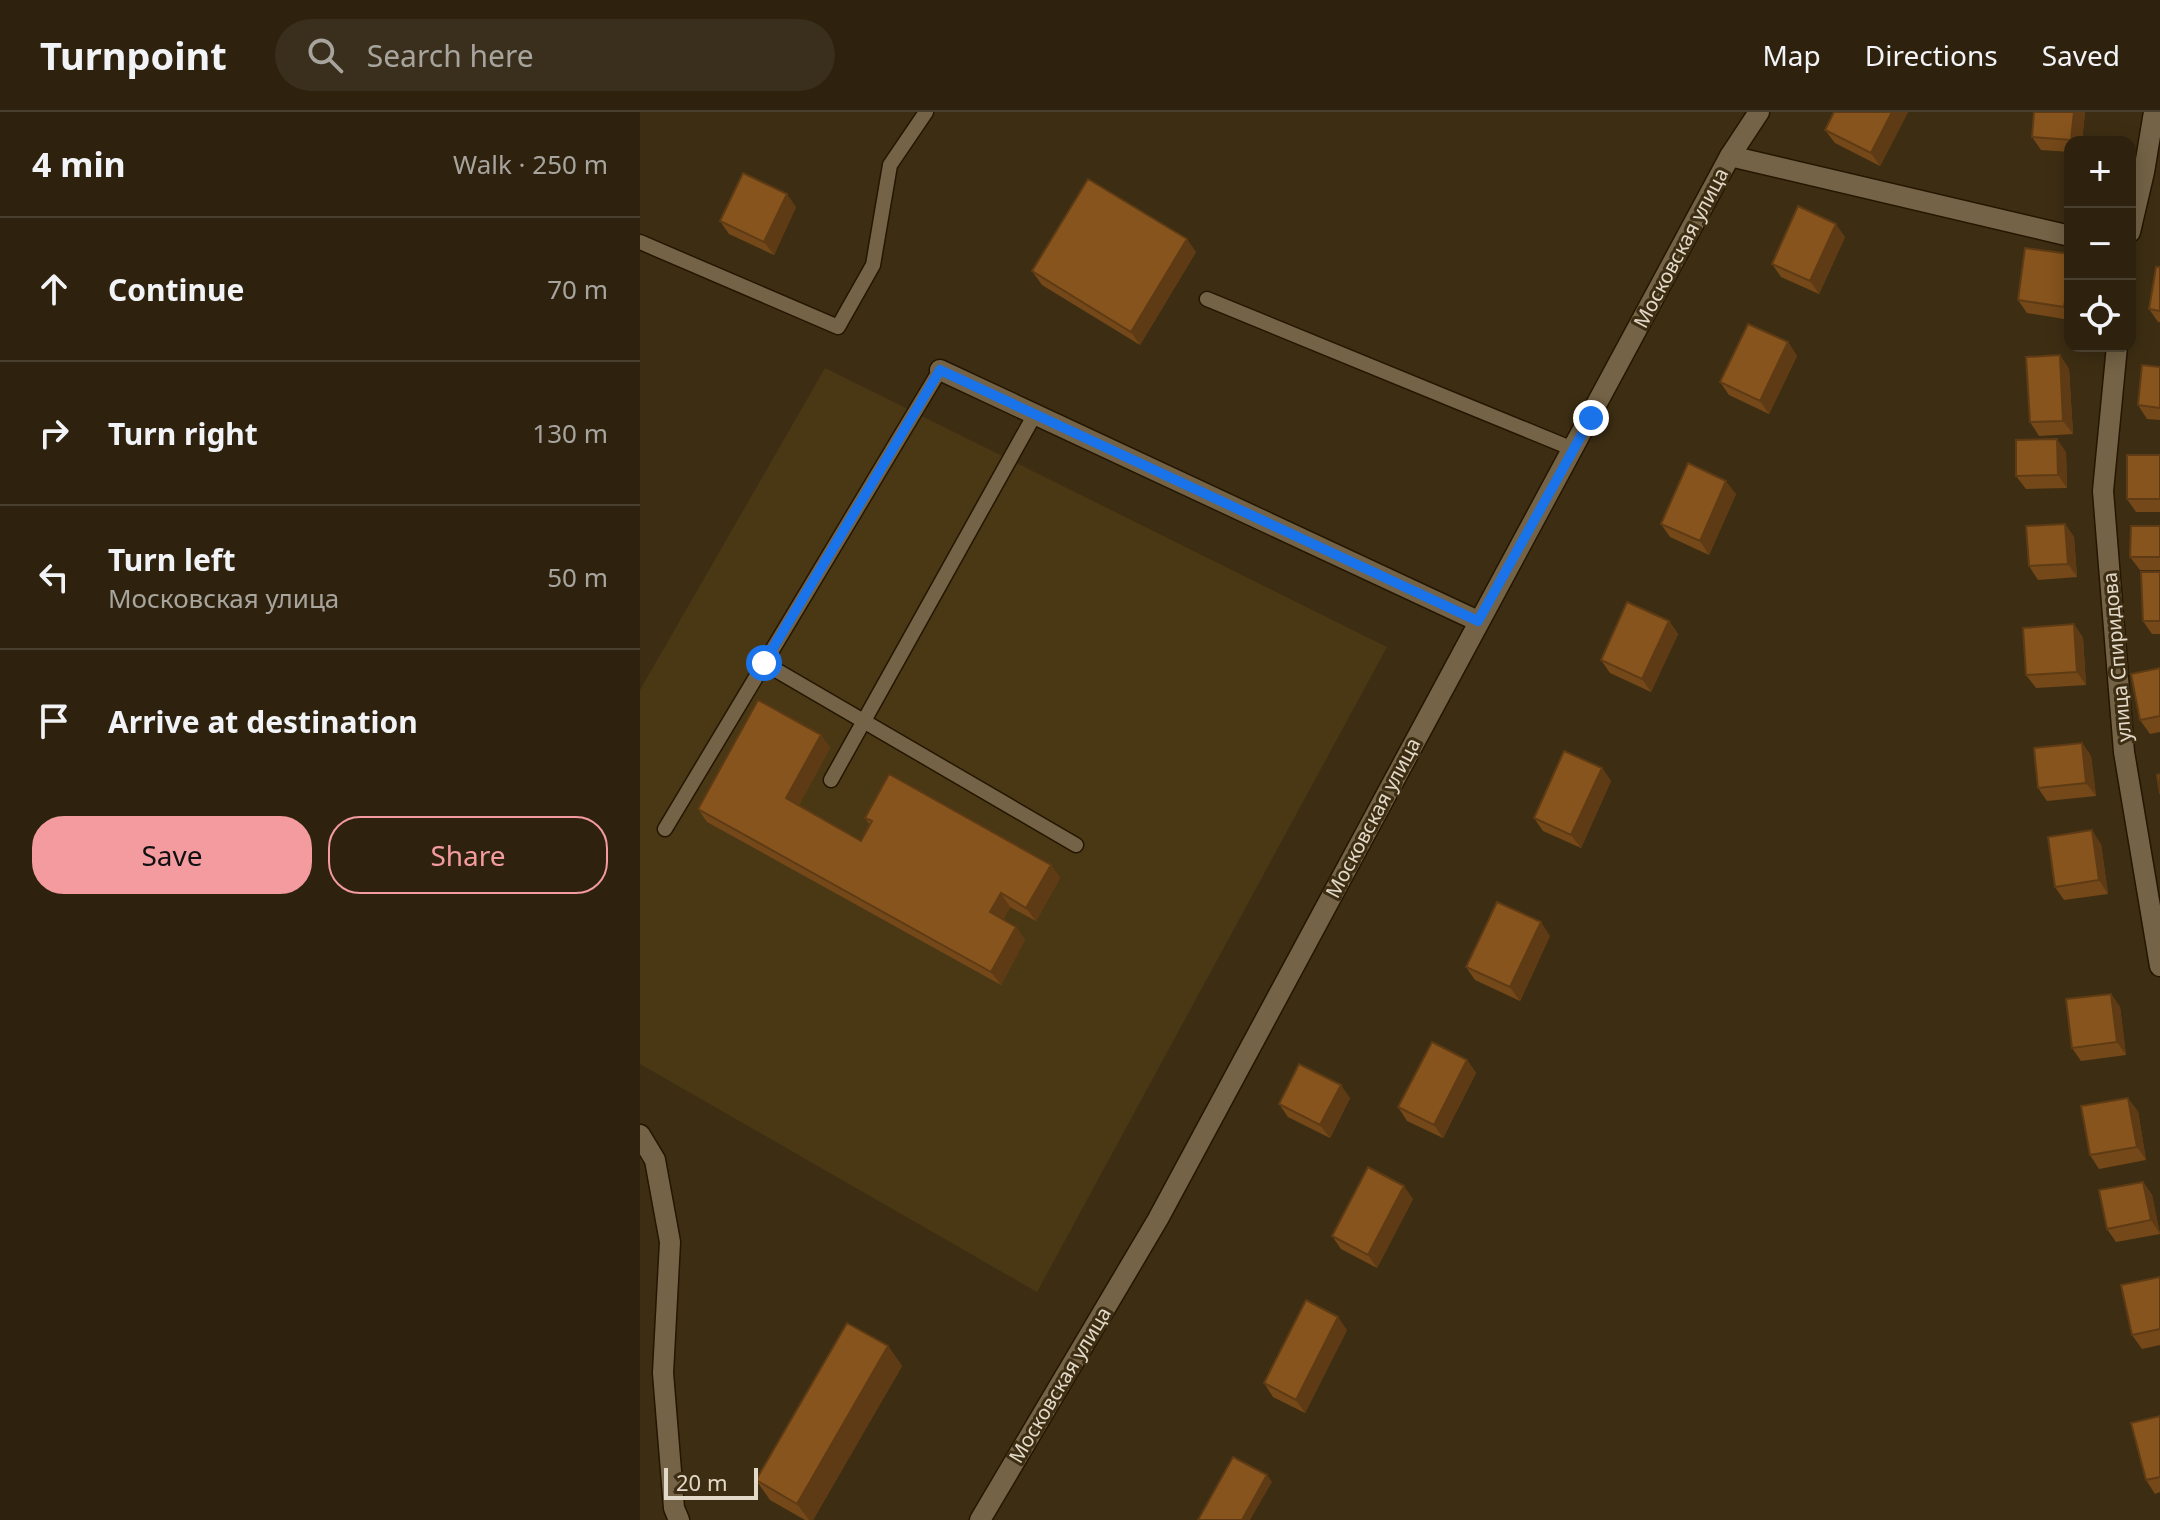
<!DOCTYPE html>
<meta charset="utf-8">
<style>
:root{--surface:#2e220e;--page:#3a2f1c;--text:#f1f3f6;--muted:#a7a49e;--line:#493f2e;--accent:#f49b9f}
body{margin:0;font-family:"Noto Sans",sans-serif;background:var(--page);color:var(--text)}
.controls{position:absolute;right:24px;top:24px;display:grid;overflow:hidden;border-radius:16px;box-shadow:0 4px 20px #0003}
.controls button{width:72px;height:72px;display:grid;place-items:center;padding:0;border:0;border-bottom:2px solid var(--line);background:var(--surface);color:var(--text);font:40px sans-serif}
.scale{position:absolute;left:24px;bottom:20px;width:94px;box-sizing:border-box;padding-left:8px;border:4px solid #e3d9c9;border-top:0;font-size:22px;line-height:28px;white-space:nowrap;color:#e3d9c9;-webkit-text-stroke:6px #3d2e13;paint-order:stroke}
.stop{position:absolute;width:24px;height:24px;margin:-18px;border:6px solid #1a73e8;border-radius:50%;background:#fff}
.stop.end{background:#1a73e8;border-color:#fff;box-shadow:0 2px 8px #0008}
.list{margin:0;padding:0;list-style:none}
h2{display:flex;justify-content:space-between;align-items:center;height:104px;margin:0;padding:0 32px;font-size:34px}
h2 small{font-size:26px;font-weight:400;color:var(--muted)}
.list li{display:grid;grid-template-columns:52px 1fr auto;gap:24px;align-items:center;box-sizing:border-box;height:144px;padding:0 32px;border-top:2px solid var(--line)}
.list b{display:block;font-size:30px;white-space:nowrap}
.list p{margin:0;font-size:26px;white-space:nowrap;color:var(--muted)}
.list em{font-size:26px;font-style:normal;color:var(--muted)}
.actions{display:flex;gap:16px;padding:24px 32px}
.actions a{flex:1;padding:18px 0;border:2px solid var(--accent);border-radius:32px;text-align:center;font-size:28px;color:var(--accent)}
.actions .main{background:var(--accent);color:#111}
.icon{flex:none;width:44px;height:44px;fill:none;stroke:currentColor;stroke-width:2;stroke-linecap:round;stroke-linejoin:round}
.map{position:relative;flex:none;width:1520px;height:1408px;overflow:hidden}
header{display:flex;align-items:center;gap:48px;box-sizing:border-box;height:112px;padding:0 40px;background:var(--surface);border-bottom:2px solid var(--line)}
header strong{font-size:38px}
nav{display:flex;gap:44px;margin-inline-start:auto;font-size:28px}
.search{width:560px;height:72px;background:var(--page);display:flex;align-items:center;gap:20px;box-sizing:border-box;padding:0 28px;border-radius:44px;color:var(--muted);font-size:30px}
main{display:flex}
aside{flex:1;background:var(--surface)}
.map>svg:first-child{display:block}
.built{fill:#4a3714}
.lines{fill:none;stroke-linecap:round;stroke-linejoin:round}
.service-casing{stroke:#241600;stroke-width:17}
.minor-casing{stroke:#241600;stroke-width:23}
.tertiary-casing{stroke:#241600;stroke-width:23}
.service{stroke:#746346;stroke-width:14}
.minor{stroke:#746346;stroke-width:20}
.tertiary{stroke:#746346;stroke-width:20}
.wall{fill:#744819}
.shaded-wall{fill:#5e3b14}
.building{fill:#87541d;stroke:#5e3b14;stroke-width:2}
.route{stroke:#1a73e8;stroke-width:10}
.labels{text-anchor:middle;stroke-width:6;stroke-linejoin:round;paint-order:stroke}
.street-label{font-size:20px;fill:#e3d9c9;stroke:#3d2e13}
</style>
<header>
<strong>Turnpoint</strong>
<div class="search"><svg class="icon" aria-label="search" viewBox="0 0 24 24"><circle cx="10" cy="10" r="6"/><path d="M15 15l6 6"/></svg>Search here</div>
<nav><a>Map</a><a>Directions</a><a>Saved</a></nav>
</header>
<main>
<aside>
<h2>4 min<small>Walk · 250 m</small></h2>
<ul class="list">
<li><svg class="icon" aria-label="ahead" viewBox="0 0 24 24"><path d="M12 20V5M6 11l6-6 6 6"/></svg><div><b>Continue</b></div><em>70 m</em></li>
<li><svg class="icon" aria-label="right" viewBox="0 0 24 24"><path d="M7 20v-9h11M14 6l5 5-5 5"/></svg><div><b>Turn right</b></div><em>130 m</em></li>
<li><svg class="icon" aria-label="left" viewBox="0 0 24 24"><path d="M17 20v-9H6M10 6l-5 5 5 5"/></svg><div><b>Turn left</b><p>Московская улица</p></div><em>50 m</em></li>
<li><svg class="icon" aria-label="arrive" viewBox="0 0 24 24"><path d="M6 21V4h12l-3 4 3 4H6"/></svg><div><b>Arrive at destination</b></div></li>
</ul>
<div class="actions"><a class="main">Save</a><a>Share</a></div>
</aside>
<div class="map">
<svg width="1520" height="1408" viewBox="0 0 1520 1408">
<rect width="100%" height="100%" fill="#3d2e13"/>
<path class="built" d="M185 256 747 535 397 1180 0 952V578Z"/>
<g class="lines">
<g class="service-casing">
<path id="service" d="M0 130 198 215 233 153 250 53 286 0
M567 187 933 337
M124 551 436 733
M191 668 395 302
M25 717 300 258"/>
</g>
<g class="minor-casing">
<path id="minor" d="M1090 44 1430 124
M1490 120 1504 60 1514 0
M1477 234 1463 379 1484 640 1520 854
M300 258 838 509
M0 1023 15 1048 30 1130 23 1261 34 1396 39 1408"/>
</g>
<g class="tertiary-casing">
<path id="tertiary" d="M340 1408 518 1107 1090 44 1119 0"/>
</g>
<use href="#service" class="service"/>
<use href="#minor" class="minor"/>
<use href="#tertiary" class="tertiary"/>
</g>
<path class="wall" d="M1194 0H1268L1240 54 1195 31 1185 18Z
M1394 0H1445L1442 30H1430V40L1401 38 1392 25Z
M156 95 134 143 89 122 80 109Z
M1205 125 1179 182 1141 165 1132 152Z
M556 140 500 233 402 173 392 159Z
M1430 142V208L1387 201 1378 188Z
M1520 155V210H1518L1509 197Z
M1148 230 1157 244 1129 302 1089 283 1080 270Z
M1420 243 1429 257 1433 322 1399 324 1390 310Z
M1520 255V308L1507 307 1498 293Z
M1426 340 1427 376 1386 377 1376 364Z
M1520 343V400H1496L1487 387Z
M1096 382 1069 443 1030 425 1021 412Z
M1425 412 1434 425 1437 465 1398 468 1389 454Z
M1520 414V458H1500L1490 445Z
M1520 460V522H1512L1503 509Z
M1029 509 1038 522 1011 580 970 561 961 548Z
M1434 512 1443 526 1446 573 1396 576 1386 563Z
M1520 556V620L1510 622 1500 608Z
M181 623 190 636 159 693 221 729 230 713 225 706 411 753 420 766 396 809 370 795 363 808 376 815 385 828 361 873 67 710 58 697Z
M1442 631 1451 644 1456 684 1407 689 1398 676Z
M962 656 971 669 941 736 903 719 894 706Z
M1461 732 1468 782 1424 788 1415 775Z
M910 824 880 889 835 868 826 855Z
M1471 882 1480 895 1486 943 1441 949 1432 936Z
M827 948 836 961 803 1026 767 1009 758 995Z
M710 986 690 1026 648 1005 639 992Z
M1498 999 1506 1048 1459 1057 1450 1043Z
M1503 1070 1512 1083 1520 1122 1476 1130 1467 1117Z
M773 1087 737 1156 701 1137 692 1124Z
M1520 1165V1233L1502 1237 1492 1223Z
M707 1218 665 1301 633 1285 624 1271Z
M248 1234 262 1254 173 1408H165L130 1388 116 1368Z
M1520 1304V1380L1515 1382 1506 1368Z"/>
<path class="shaded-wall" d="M1252 0H1268L1240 54 1231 41Z
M1434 0H1445L1442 30H1433L1431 28Z
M147 82 156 95 134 143 124 130Z
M1196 112 1205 125 1179 182 1170 169Z
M547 127 556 140 500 233 491 220Z
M1430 157V203L1424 195Z
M1148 230 1157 244 1129 302 1120 289Z
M1420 243 1429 257 1433 322 1423 309Z
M1417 327 1426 340 1427 376 1418 363Z
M1086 369 1096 382 1069 443 1060 429Z
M1425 412 1434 425 1437 465 1428 452Z
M1029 509 1038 522 1011 580 1002 567Z
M1434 512 1443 526 1446 573 1437 560Z
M181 623 190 636 155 700 146 686Z
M1442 631 1451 644 1456 684 1446 671Z
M962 656 971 669 941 736 931 723Z
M1452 718 1461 732 1468 782 1459 768Z
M411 753 420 766 396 809 386 796Z
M361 781 370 795 360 814 350 800Z
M901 810 910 824 880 889 870 875Z
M376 815 385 828 361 873 351 860Z
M1471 882 1480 895 1486 943 1477 930Z
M827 948 836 961 803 1026 794 1013Z
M701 973 710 986 690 1026 680 1013Z
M1488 986 1498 999 1506 1048 1497 1035Z
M1503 1070 1512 1083 1520 1122 1511 1108Z
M764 1074 773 1087 737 1156 728 1143Z
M698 1205 707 1218 665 1301 656 1288Z
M248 1234 262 1254 173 1408H169L157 1392Z
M627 1363 632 1370 610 1408H602Z"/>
<path class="building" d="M1194 0H1252L1231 41 1185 18Z
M1394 0H1434L1431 28 1392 25Z
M103 61 147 82 124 130 80 109Z
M448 67 547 127 491 220 392 159Z
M1158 94 1196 112 1170 169 1132 152Z
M1385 136 1430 142V157L1424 195 1378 188Z
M1516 155H1520V199L1509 197Z
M1108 212 1148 230 1120 289 1080 270Z
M1420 243 1423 309 1390 310 1386 245Z
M1502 253 1520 255V296L1498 293Z
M1417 327 1418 363 1376 364V328Z
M1487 343H1520V387H1487Z
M1048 351 1086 369 1060 429 1021 412Z
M1425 412 1428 452 1389 454 1386 414Z
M1491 414H1520V445H1490Z
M1501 460H1520V509H1503Z
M987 490 1029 509 1002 567 961 548Z
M1434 512 1437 560 1386 563 1383 516Z
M1520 556V604L1500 608 1491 562Z
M118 588 181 623 146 686 221 729 232 709 225 706 249 662 411 753 386 796 361 781 350 800 376 815 351 860 58 697Z
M1442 631 1446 671 1398 676 1394 636Z
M924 639 962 656 931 723 894 706Z
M1520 662V682L1517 663Z
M1452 718 1459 768 1415 775 1408 725Z
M857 790 901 810 870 875 826 855Z
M1471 882 1477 930 1432 936 1426 887Z
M792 930 827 948 794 1013 758 995Z
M659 952 701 973 680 1013 639 992Z
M1488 986 1497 1035 1450 1043 1441 994Z
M728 1055 764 1074 728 1143 692 1124Z
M1503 1070 1511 1108 1467 1117 1459 1078Z
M1520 1165V1217L1492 1223 1481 1173Z
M666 1188 698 1205 656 1288 624 1271Z
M207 1211 248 1234 157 1392 116 1368Z
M1520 1304V1365L1506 1368 1491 1311Z
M593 1345 627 1363 602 1408H558Z"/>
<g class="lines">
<path class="route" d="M124 551 300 258 838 509 951 306"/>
</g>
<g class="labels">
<g class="street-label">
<text transform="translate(1041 136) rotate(-62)" y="7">Московская улица</text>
<text transform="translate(1477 545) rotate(-95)" y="7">улица Спиридова</text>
<text transform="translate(733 706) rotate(-62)" y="7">Московская улица</text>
<text transform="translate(420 1273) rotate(-59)" y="7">Московская улица</text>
</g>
</g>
</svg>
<div class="controls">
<button>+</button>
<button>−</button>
<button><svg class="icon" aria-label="locate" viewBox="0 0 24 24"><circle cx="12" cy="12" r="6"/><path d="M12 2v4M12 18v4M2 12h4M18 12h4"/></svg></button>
</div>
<div class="scale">20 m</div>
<div class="stop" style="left:124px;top:551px"></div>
<div class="stop end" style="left:951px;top:306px"></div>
</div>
</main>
